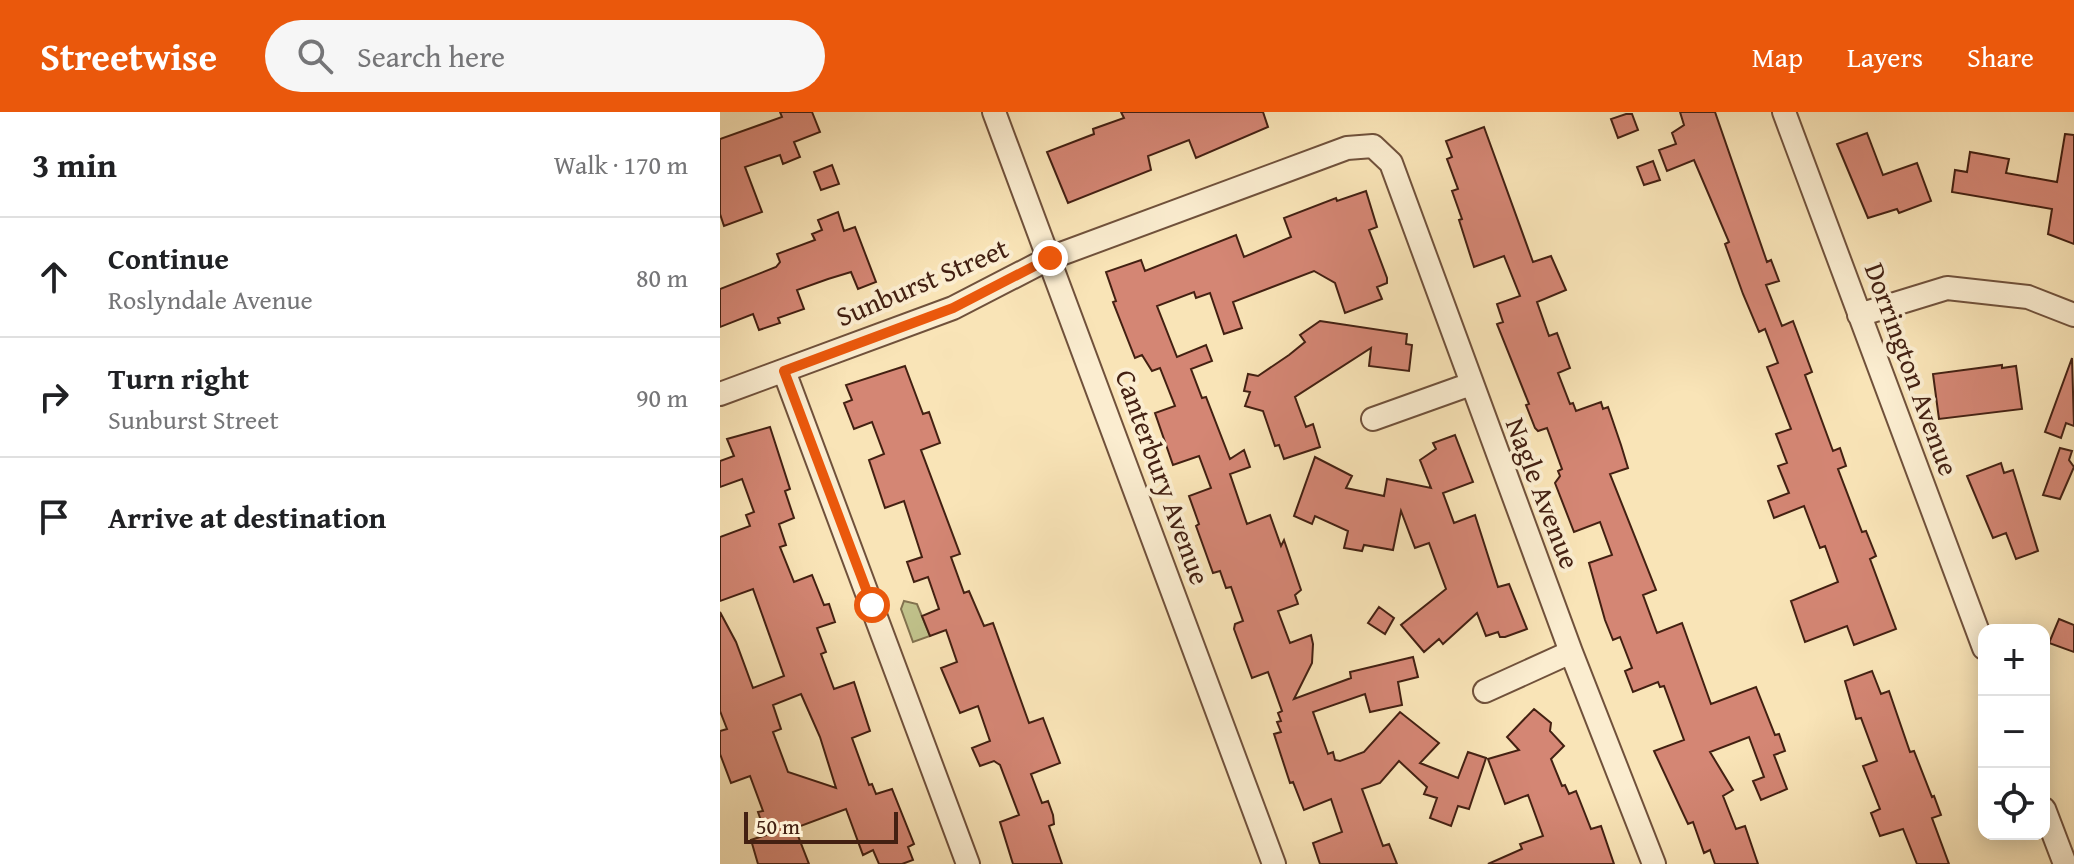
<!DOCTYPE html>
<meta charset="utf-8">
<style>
:root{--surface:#fff;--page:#f6f6f6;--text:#202124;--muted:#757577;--line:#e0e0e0;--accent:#ea580c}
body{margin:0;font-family:"Gentium Book Plus",serif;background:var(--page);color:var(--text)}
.controls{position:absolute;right:24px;bottom:24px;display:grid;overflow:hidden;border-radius:16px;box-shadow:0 4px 20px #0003}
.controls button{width:72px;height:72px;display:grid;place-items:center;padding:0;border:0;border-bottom:2px solid var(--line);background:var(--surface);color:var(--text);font:40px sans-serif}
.scale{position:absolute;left:24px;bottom:20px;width:154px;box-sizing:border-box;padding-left:8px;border:4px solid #432012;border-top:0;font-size:22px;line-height:28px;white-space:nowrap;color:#432012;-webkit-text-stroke:6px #fbedd0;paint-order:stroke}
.stop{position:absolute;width:24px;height:24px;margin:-18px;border:6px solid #ea580c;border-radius:50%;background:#fff}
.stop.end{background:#ea580c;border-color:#fff;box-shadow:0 2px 8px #0008}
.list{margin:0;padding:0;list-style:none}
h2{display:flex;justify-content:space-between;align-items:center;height:104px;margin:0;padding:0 32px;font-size:34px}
h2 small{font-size:26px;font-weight:400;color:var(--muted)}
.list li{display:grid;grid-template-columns:52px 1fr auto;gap:24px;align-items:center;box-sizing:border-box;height:120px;padding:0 32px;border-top:2px solid var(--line)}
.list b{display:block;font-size:30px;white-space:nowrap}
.list p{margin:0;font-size:26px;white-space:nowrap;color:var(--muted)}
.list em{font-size:26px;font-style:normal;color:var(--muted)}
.icon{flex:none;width:44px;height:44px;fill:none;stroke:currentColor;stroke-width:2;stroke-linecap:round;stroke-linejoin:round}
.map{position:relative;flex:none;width:1354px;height:752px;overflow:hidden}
header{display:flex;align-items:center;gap:48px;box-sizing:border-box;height:112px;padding:0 40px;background:var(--accent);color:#fff}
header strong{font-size:38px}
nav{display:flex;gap:44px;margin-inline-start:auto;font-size:28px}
.search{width:560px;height:72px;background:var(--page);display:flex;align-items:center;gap:20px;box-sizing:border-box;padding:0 28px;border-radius:44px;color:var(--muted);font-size:30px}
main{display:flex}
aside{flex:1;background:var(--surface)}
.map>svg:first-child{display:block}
.green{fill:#c1c38c;stroke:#82724f;stroke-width:2}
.building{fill:#d48674;stroke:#432012;stroke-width:2;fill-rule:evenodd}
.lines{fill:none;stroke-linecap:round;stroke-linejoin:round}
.street-casing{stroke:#70513b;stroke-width:26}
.street{stroke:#fbedd0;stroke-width:22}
.route{stroke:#ea580c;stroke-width:10}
.labels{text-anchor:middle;stroke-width:8;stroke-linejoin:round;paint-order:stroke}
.street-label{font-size:28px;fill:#432012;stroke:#fbedd0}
</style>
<header>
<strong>Streetwise</strong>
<div class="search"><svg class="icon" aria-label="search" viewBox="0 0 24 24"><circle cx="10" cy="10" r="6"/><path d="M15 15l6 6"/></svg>Search here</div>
<nav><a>Map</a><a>Layers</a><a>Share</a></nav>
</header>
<main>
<aside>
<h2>3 min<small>Walk · 170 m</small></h2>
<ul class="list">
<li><svg class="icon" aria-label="ahead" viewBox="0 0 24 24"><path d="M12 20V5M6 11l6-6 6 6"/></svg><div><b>Continue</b><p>Roslyndale Avenue</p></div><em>80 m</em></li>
<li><svg class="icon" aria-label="right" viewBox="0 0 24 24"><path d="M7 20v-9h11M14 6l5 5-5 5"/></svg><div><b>Turn right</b><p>Sunburst Street</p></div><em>90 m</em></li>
<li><svg class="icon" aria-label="arrive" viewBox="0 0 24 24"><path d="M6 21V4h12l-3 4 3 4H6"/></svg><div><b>Arrive at destination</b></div></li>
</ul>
</aside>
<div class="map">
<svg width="1354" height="752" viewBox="0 0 1354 752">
<rect width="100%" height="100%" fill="#f9e4b7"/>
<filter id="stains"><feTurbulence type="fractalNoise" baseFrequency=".0025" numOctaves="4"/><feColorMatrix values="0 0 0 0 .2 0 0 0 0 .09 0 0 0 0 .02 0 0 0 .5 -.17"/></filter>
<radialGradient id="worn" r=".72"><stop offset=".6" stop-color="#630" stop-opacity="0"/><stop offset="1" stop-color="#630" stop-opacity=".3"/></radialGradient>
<path class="green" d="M184 489 197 492 210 524 193 530 181 497Z"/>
<path class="building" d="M60 0H92L100 20 74 30 80 45 63 52 60 43 25 55 42 100 4 114 0 102V27L62 5Z
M401 0H543L548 15 476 46 469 28 428 44 431 58 348 91 327 40 374 22 373 17 404 6Z
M960 0H995L1047 150 1051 148 1059 169 1046 173 1062 214 1073 209 1092 260 1085 263 1113 339 1120 336 1126 354 1118 357 1142 420 1146 419 1156 444 1150 447 1176 517 1134 533 1127 514 1085 530 1071 489 1118 470 1105 434 1100 436 1084 394 1054 406 1048 389 1069 381 1058 354 1067 351 1056 322 1071 317 1047 255 1058 251 1045 217 1039 220 1023 182 1005 132 1009 130 974 48 947 59 939 38 956 32 952 21 964 13Z
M906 2H912L918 18 898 26 891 7Z
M764 15 813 150 831 144 846 178 817 190 829 224 837 221 850 256 838 261 850 292 853 291 856 299 881 290 883 297 888 295 901 333 908 356 890 362 936 478 923 483 937 521 962 511 991 592 1036 575 1055 623 1059 622 1065 639 1054 643 1067 677 1041 688 1033 669 1044 665 1029 625 990 640 1013 678 1003 684 1016 717 1025 714 1038 752H995L990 738 984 741 973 710 968 712 934 639 964 628 944 574 940 575 938 570 913 580 905 559 912 556 900 525 893 528 885 508 869 451 892 443 880 410 854 420 835 371 840 364 838 359 842 357 827 316 818 319 815 316 806 293 809 292 777 212 783 210 777 192 800 184 784 144 754 155 739 108 742 107 732 79 738 77 727 47 732 45 726 29Z
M1147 21 1163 63 1197 51 1211 89 1179 101 1177 97 1148 106 1117 32Z
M1345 22 1354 23V132L1328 122 1332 97 1232 80 1235 58 1247 60 1250 40 1289 47 1286 61 1337 70Z
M933 49 940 68 924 73 917 55Z
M112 53 119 72 101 78 94 60Z
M646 79 657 115 649 118 667 166V171L657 175 662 187 625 201 615 171 594 159 513 190 522 216 504 222 490 181 476 186 474 180 437 194 457 245 486 233 492 249 471 257 482 286 486 285 510 347 524 338 530 355 510 362 527 412 550 403 561 434 564 428 581 478 575 483 578 492 558 499 570 531 591 523 593 532 592 551 574 587 631 566 630 560 693 545 698 565 678 570 682 593 650 600 645 582 593 600 608 642 613 640 615 648 620 649 644 640 680 600 719 631 700 651 738 666 748 640 766 646 749 697 738 694 731 714 710 706 717 686 704 682 707 675 679 649 660 671 642 677 663 734 669 732 677 752H600L593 731 622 720 611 687 584 698 573 670 570 671 554 622 561 620 557 610 561 609 558 601 562 599 548 560 532 566 514 517 515 512 523 509 511 475 506 476 500 459 493 461 476 414 479 412 469 384 491 376 479 344 453 353 435 301 455 294 440 256 432 259 422 243 415 246 393 190 396 189 386 160 421 148 425 159 516 123 524 145 571 125 564 106 616 86 617 89Z
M118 100 124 119 135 115 156 170 138 177 131 160 108 167 77 178 84 197 58 206 60 211 39 218 33 202 0 215V177L56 155 60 150 57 142 95 128 92 122 102 118 98 108Z
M600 209 687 222 686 232 692 233 689 259 649 254 651 236 575 285 586 315 593 312 600 335 564 347 559 333 555 334 543 299 525 294 530 280 524 279 528 262 538 264 569 243 585 230 580 223Z
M1352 246 1354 314 1346 311 1341 326 1325 320Z
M1282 253V256L1296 254 1302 297 1219 307 1213 262Z
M185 254 203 302 209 300 220 331 201 338 240 442 231 445 244 481 249 479 264 514 273 511 309 611 323 606 340 651 311 662 322 691 328 689 333 703 334 712 329 714 342 752H293L280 710 299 703 280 653 274 649 260 654 252 636 270 629 258 594 240 601 221 556 237 550 226 518 210 524 202 504 219 497 208 465 194 470 187 450 202 445 184 389 165 396 149 348 164 342 152 310 134 317 124 291 132 288 126 273Z
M50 315 70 377 65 379 74 406 59 412 66 433 60 435 74 470 92 463 104 493 109 492 115 510 97 516 106 540 101 542 114 577 134 570 150 619 132 626 149 673 152 672 156 682 172 677 194 732 188 735 193 748 182 752H159L153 738 143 743 126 697 75 716 89 752H38L31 728 46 723 38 700 43 699 30 664 11 671 0 642V619L7 617 0 599V500L16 530 33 576 64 564 33 477 0 489V425L30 414 26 403 34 400 22 367 0 375V349L14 344 7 327ZM81 582 100 625 116 676 68 660 53 620 61 617 53 593Z
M735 323 753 370 723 381 734 411 755 403 778 475 789 472 807 517 785 525H780L778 520 766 524 757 501 723 532 719 527 704 540 681 513 726 477 709 431 695 436 681 399 673 438 644 433 642 439 624 436 628 419 595 404 592 412 574 404 595 345 632 364 626 376 664 384 667 367 711 376 700 348 716 337 713 331Z
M1340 336 1352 339 1349 348 1354 355 1340 387 1323 383Z
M1281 351 1284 361 1293 358 1318 439 1296 447 1286 421 1273 426 1247 364Z
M659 495 674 506 665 522 648 511Z
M1339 507 1354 513V540L1329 531Z
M1152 559 1161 582 1169 579 1190 640 1194 639 1212 685 1214 684 1221 703 1212 706 1229 752H1197L1183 717 1160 724 1151 701 1160 697 1143 654 1157 649 1141 606 1136 607 1125 569Z
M814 597 831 611 830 619 844 634 831 647 842 674 845 673 849 682 856 679 871 717 881 714 894 752H768L802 737 800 732 823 724 808 683 785 692 768 647 799 638 787 625Z"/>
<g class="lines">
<g class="street-casing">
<path id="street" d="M274 0 554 752
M1064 0 1264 536
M1139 203 1227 176 1308 185 1354 203
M64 259 248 752
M0 282 233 196 330 146 627 36 653 34 671 51 851 540 934 752
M653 307 751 272
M765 579 851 540
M1324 697 1345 752"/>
</g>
<use href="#street" class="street"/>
</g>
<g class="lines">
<path class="route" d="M152 493 64 259 233 196 330 146"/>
</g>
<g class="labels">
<g class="street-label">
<text transform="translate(202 170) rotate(-23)" y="10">Sunburst Street</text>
<text transform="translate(1192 257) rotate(70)" y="10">Dorrington Avenue</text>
<text transform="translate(443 365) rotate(70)" y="10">Canterbury Avenue</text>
<text transform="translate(823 381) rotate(69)" y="10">Nagle Avenue</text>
</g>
</g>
<rect width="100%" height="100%" filter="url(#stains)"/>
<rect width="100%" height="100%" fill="url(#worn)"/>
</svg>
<div class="controls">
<button>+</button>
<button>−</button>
<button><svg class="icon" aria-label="locate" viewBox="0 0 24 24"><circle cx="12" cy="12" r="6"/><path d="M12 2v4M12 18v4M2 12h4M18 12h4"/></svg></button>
</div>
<div class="scale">50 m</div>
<div class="stop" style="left:152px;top:493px"></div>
<div class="stop end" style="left:330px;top:146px"></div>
</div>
</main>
